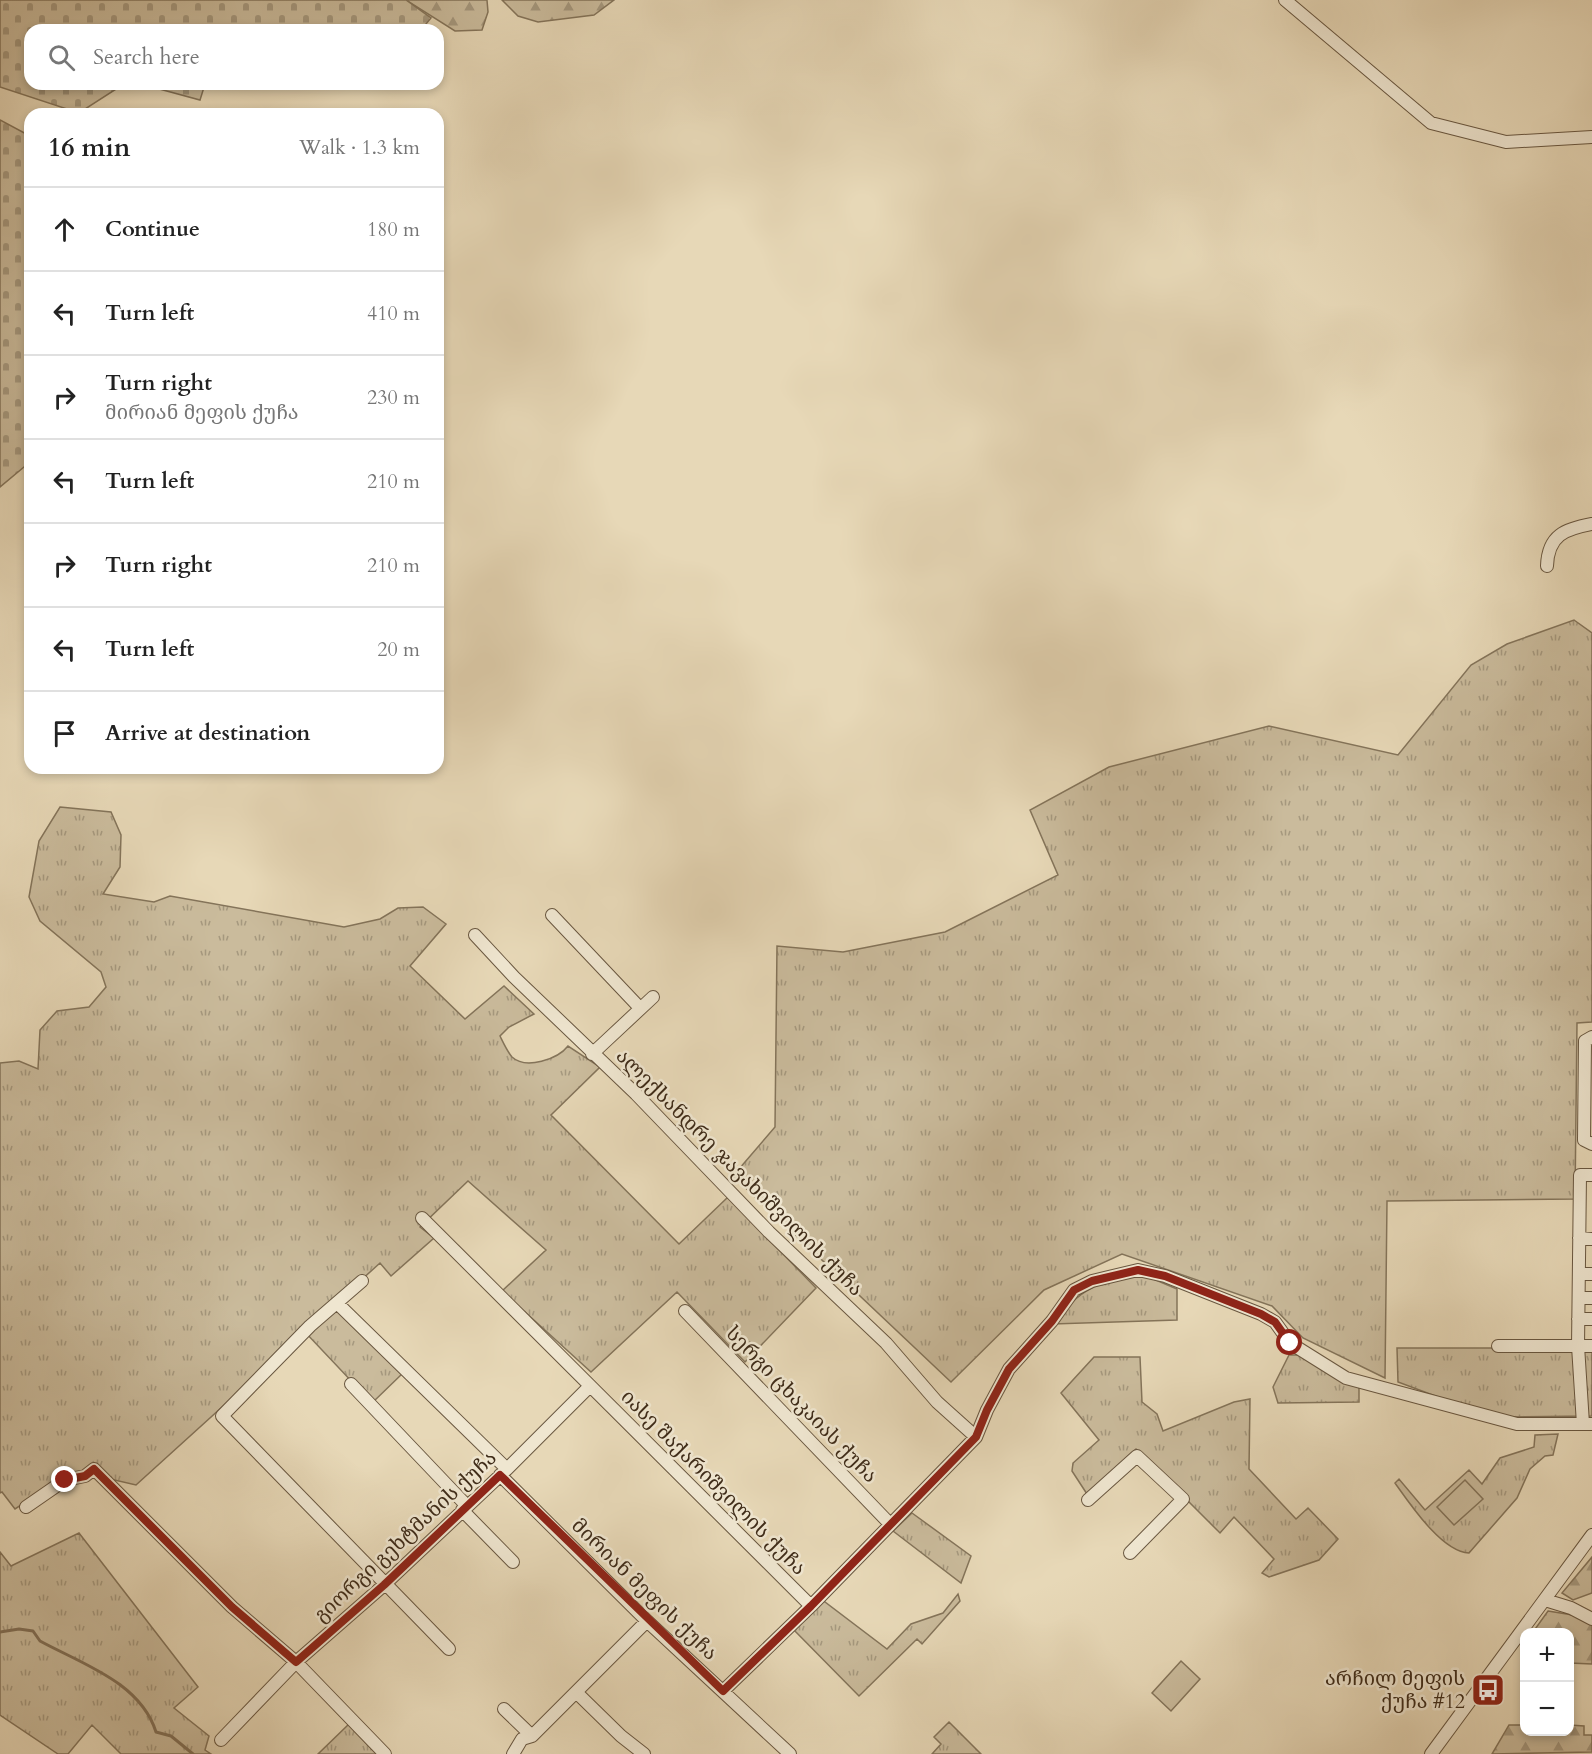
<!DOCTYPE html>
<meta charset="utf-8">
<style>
:root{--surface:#fff;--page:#f2f2f2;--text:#222;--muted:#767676;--line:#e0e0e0}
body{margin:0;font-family:Cardo,"Noto Serif Georgian",serif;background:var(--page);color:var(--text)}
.controls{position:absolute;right:18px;bottom:18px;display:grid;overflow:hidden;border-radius:12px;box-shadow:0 3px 9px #0003}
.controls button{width:54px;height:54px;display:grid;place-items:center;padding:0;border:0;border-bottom:2px solid var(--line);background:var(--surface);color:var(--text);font:30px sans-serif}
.stop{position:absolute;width:18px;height:18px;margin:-14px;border:4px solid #8f2418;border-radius:50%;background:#fff}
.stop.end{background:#8f2418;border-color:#fff;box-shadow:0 2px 6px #0008}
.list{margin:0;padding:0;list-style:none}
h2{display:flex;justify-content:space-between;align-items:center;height:78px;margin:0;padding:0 24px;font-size:26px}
h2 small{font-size:20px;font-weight:400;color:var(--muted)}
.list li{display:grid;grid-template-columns:39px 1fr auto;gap:18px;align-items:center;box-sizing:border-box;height:84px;padding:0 24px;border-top:2px solid var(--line)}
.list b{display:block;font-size:22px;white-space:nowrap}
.list p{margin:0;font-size:20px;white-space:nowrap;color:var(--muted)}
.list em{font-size:20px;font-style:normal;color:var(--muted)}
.icon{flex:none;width:33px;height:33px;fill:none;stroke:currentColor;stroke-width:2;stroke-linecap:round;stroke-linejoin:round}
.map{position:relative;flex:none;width:1592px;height:1754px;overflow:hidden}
.search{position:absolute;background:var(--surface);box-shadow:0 3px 9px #0003;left:24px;top:24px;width:420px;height:66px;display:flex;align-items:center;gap:15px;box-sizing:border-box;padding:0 21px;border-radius:18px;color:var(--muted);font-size:22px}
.panel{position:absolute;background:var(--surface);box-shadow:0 3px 9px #0003;left:24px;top:108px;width:420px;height:666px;border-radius:18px}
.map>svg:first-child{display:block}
.grass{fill:url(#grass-tufts);stroke:#84745a;stroke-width:1.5}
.forest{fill:url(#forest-firs);stroke:#84745a;stroke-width:1.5}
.cemetery{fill:url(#cemetery-stones);stroke:#84745a;stroke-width:1.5}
.pitch{fill:#cabb9c;stroke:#84745a;stroke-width:1.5}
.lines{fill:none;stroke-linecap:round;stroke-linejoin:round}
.stream{stroke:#827057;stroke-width:3}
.minor-casing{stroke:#695740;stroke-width:14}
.minor{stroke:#efe6d0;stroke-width:12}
.route{stroke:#8f2418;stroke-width:8}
.labels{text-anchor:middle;stroke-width:5;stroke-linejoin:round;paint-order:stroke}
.street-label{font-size:20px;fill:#3f2c19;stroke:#efe6d0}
.poi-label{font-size:20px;fill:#3f2c19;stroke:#efe6d0;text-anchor:end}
</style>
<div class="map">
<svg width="1592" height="1754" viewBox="0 0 1592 1754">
<defs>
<pattern id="grass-tufts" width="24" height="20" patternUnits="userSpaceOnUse" patternTransform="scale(1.5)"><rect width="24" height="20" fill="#cabb9c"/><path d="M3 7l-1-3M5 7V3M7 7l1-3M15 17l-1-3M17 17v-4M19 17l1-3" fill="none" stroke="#a5987e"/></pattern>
<pattern id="forest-firs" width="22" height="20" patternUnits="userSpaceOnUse" patternTransform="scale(1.5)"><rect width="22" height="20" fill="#cabb9c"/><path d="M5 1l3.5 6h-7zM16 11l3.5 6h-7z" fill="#a5987e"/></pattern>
<pattern id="cemetery-stones" width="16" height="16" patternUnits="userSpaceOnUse" patternTransform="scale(1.5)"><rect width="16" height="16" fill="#cabb9c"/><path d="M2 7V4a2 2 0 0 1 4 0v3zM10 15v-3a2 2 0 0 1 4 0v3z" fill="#a5987e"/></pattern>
</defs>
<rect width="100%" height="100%" fill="#e7d8b7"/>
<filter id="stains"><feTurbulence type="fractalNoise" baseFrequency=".00333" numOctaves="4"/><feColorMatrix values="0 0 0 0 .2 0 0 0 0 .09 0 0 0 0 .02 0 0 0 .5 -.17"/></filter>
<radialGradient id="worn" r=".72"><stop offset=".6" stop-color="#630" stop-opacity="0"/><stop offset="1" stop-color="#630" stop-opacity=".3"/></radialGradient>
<path class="grass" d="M1574 620 1592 633V1022L1577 1023 1575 1199 1387 1201 1385 1378 1303 1338 1272 1306 1122 1254 1044 1290 951 1382 733 1176 775 1127 777 946 843 952 945 932 1058 875 1030 810 1109 767 1269 726 1398 755 1471 665 1507 644Z
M60 807 111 812 121 835 120 867 103 894 154 902 170 896 344 927 380 919 398 908 423 907 446 924 410 966 465 1019 504 986 534 1014 509 1027 500 1036C503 1042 507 1051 512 1057 526 1070 558 1059 568 1046L600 1067 551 1115 679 1244 728 1197 816 1288 745 1362 677 1292 591 1372 502 1291 546 1250 468 1181 420 1227 434 1238 391 1276 380 1263 339 1300 403 1373 372 1403 305 1332 136 1485 80 1472 58 1481 15 1509 2 1492 0 1493V1063L19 1061 38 1069 40 1030 57 1011 89 1007 106 987 101 972 40 921 29 897 39 841Z
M1144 1275 1177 1289V1320L1053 1324C1083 1284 1097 1284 1144 1275Z
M1397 1348H1592V1416L1510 1417 1446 1400 1398 1382Z
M1289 1355H1301L1351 1382 1359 1388V1402L1278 1403 1273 1387Z
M1094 1357H1140L1142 1402 1157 1414 1163 1431 1234 1402 1250 1399 1249 1469 1296 1519 1308 1508 1338 1539 1319 1560 1269 1577 1262 1573 1274 1559 1234 1517 1220 1533 1136 1449 1087 1494 1072 1471 1073 1463 1099 1440 1061 1393Z
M1558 1434 1553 1455 1545 1456 1530 1469 1517 1498 1469 1553C1442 1552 1410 1504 1395 1483L1399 1479 1425 1510 1469 1470 1482 1484 1500 1458 1534 1447 1535 1435Z
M912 1513 971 1556 961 1583 893 1531Z
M79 1533 198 1687 174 1708 209 1736 205 1750 211 1754H121L92 1725 68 1754H58L0 1715V1552L11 1566Z
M958 1594 960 1601 922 1644 917 1639 859 1696 792 1628 821 1599 887 1649 911 1624 943 1613Z
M949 1722 981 1754H932L941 1744 934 1737Z
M350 1723 381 1754H318Z"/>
<path class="forest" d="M406 0H487L488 12 482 30 455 31Z
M502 0H614L594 15 538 22 518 16Z
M1592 1557V1593L1573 1600 1562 1593Z
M1548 1611 1579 1616 1592 1624V1664L1570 1663V1632H1533Z
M1509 1725H1524V1732H1570V1725L1584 1726V1735H1592V1752L1492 1754Z"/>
<path class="cemetery" d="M0 0H406L431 18 421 30H30V84H124L79 113 0 87Z
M141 84H205L200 100Z
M0 120 30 136V462L0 487Z"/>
<path class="pitch" d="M1465 1480 1483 1499 1454 1525 1437 1507Z
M1181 1661 1200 1679 1171 1711 1152 1693Z"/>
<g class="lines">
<path class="stream" d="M0 1632 19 1629 33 1631 40 1641C82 1664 140 1682 156 1732L171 1736 193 1754"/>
<g class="minor-casing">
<path id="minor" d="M1285 0 1431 123 1506 142 1592 137
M1547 566C1548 535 1565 529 1592 524
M552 915 640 1008
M475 935 514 977 636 1094 769 1232 886 1343 937 1402 976 1437
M1592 1037 1585 1041 1584 1140 1592 1144
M592 1054 653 997
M422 1218 811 1606
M1579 1238 1592 1239
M1579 1274H1592
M362 1281 310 1326 222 1416 449 1649
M1579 1298H1592
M338 1304 507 1469
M685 1311 890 1524
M1578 1319H1592
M1498 1346H1592
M351 1384 466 1505
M1583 1424 1578 1346 1580 1175H1592
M500 1475 647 1621 790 1754
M1088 1500 1137 1456 1183 1499 1130 1553
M26 1507 65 1480 85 1476 94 1469 232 1607 296 1662 385 1754
M462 1510 513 1562
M1545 1600 1571 1608 1592 1619
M723 1691 811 1606 976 1437 987 1410 1009 1369 1052 1321 1074 1290 1092 1281 1138 1270 1165 1276 1261 1314 1275 1322 1290 1343 1346 1378 1517 1424H1592
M577 1693 621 1736 644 1754
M504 1709 532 1736
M221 1740 296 1662 384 1585 507 1469 590 1386
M513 1754 522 1739 532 1736 647 1621
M1431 1754 1592 1535"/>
</g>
<use href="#minor" class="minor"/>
</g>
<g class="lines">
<path class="route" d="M65 1480 85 1476 94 1469 232 1607 296 1662 384 1585 500 1475 723 1691 811 1606 976 1437 987 1410 1009 1369 1052 1321 1074 1290 1092 1281 1138 1270 1165 1276 1261 1314 1275 1322 1290 1343"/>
</g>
<defs>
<g id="bus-square" transform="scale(1.725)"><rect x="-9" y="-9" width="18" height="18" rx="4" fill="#8f2418" stroke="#efe6d0"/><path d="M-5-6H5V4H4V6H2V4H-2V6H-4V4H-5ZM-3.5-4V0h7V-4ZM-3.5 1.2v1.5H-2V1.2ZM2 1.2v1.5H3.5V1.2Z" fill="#fff"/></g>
</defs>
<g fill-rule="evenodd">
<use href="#bus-square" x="1488" y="1690"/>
</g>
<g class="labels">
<g class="street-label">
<text transform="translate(740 1172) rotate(45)" y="7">ალექსანდრე ჯავახიშვილის ქუჩა</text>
<text transform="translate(802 1404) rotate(46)" y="7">სერგი ცხაკაიას ქუჩა</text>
<text transform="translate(714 1482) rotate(45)" y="7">იასე შაქარიშვილის ქუჩა</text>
<text transform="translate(405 1536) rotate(-43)" y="7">გიორგი გეხტმანის ქუჩა</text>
<text transform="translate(645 1589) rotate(44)" y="7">მირიან მეფის ქუჩა</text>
</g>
<g class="poi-label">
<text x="1465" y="1685">არჩილ მეფის<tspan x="1465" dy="23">ქუჩა #12</tspan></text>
</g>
</g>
<rect width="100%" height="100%" filter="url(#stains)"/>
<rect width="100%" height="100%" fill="url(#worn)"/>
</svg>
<div class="controls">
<button>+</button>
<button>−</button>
</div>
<div class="stop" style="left:1290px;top:1343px"></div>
<div class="stop end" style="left:65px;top:1480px"></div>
<div class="search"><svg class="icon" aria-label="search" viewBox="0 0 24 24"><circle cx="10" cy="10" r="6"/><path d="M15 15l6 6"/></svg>Search here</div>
<section class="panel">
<h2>16 min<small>Walk · 1.3 km</small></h2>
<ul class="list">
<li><svg class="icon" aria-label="ahead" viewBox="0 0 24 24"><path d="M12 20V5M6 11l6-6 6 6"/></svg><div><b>Continue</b></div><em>180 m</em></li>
<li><svg class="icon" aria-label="left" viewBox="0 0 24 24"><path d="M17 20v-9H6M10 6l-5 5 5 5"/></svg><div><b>Turn left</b></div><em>410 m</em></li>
<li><svg class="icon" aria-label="right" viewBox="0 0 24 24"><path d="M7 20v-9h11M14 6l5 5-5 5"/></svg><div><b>Turn right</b><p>მირიან მეფის ქუჩა</p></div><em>230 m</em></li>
<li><svg class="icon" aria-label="left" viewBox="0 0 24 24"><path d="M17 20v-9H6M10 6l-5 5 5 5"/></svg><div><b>Turn left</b></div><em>210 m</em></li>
<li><svg class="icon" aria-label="right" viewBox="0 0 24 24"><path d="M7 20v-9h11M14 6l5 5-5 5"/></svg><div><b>Turn right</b></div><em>210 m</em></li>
<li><svg class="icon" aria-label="left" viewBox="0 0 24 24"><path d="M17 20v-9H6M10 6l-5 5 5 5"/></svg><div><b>Turn left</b></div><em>20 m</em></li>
<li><svg class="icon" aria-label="arrive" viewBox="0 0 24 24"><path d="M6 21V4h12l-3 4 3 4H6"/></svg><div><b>Arrive at destination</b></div></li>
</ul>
</section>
</div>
